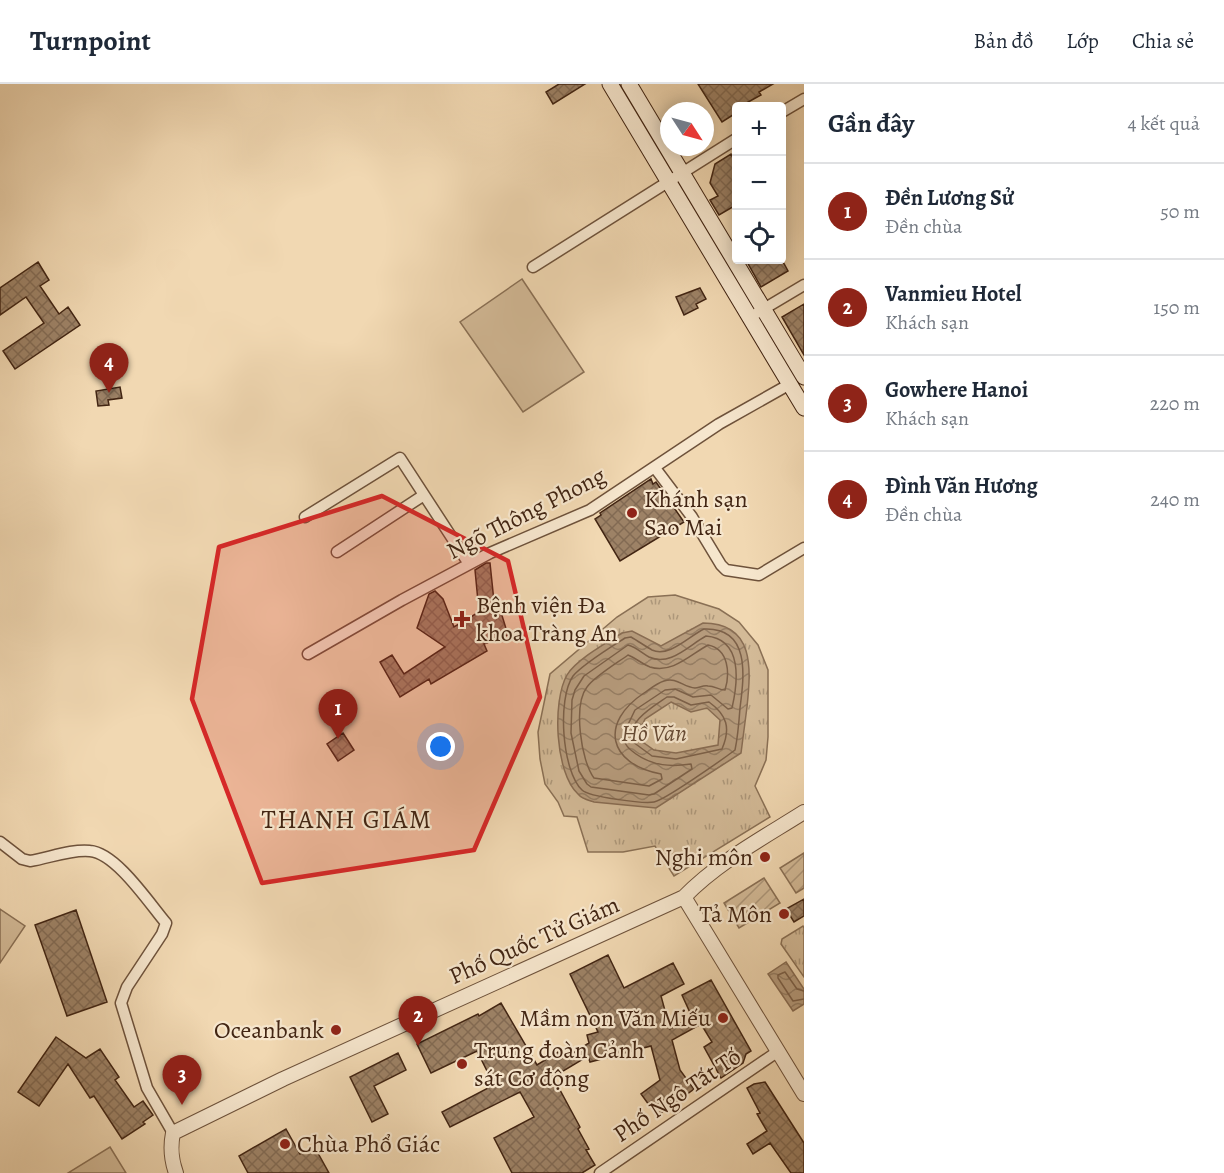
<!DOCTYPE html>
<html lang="vi">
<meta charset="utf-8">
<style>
:root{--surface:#fff;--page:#f6f6f7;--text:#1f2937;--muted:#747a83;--line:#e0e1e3;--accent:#8f2418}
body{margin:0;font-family:Alegreya,serif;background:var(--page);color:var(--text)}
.controls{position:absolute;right:18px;top:18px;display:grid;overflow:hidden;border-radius:6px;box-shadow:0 3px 15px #0003}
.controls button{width:54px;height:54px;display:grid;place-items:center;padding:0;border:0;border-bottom:2px solid var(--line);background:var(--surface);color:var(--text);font:30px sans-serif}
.compass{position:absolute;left:660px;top:18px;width:54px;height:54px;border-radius:50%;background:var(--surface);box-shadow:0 3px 15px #0003;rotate:126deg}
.you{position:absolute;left:441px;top:663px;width:21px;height:21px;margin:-15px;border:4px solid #fff;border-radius:50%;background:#1a73e8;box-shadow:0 0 0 9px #1a73e833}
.badge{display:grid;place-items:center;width:39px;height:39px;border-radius:50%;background:var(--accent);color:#fff;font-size:20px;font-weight:700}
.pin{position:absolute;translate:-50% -50px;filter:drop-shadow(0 2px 3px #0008)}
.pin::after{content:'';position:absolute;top:32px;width:21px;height:18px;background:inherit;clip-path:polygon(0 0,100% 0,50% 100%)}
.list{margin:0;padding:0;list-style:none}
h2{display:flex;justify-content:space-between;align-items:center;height:78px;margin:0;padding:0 24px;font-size:26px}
h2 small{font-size:20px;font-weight:400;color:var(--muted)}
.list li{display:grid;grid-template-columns:39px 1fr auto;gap:18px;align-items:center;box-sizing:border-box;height:96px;padding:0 24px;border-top:2px solid var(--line)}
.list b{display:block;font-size:22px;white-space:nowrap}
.list p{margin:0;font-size:20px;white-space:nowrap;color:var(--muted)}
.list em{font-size:20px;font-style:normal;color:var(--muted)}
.icon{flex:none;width:33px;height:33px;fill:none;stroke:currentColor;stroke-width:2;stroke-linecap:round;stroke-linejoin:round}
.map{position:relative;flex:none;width:804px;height:1089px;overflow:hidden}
header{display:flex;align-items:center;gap:36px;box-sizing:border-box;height:84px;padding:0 30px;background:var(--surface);border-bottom:2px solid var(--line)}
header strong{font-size:28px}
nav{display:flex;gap:33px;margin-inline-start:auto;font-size:21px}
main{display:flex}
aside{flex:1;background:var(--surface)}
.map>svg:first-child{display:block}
.grass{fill:url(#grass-tufts);stroke:#8a7055;stroke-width:1.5}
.garden{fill:url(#garden-furrows);stroke:#8a7055;stroke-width:1.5}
.pitch{fill:#d3ba97;stroke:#8a7055;stroke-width:1.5}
.water{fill:url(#water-waves);stroke:#886c52;stroke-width:1.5;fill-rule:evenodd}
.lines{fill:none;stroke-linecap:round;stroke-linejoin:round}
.shore{stroke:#7c6048;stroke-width:1.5}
.building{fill:url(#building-cross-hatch);stroke:#422513;stroke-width:1.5}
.minor-casing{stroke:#6e523b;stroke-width:13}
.tertiary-casing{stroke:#6e523b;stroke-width:16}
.secondary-casing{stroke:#422513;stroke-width:17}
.minor{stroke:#f6e6cd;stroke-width:10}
.tertiary{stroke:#f6e6cd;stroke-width:14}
.secondary{stroke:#f6e6cd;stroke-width:15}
.marked{fill:#d62828;fill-opacity:0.2;stroke:#d62828;stroke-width:4.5;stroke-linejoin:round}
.poi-dot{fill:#8f2418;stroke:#f6e6cd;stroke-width:2}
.labels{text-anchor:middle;stroke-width:4.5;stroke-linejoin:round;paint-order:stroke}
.poi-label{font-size:24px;fill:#422513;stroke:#f6e6cd;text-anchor:start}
.street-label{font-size:24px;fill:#422513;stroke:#f6e6cd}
.park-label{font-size:24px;font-style:italic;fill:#664a34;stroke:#f6e6cd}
.neighbourhood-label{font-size:26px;letter-spacing:1.5px;fill:#422513;stroke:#f6e6cd}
</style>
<header>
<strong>Turnpoint</strong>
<nav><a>Bản đồ</a><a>Lớp</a><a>Chia sẻ</a></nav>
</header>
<main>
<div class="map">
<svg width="804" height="1089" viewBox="0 0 804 1089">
<defs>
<pattern id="grass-tufts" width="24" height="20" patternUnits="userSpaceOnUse" patternTransform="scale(1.5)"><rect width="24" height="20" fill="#d3ba97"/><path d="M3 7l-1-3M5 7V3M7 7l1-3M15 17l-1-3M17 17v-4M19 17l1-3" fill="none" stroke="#ad977a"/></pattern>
<pattern id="garden-furrows" width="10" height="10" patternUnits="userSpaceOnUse" patternTransform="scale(1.5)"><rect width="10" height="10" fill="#d3ba97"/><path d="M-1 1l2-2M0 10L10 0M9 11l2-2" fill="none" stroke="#ad977a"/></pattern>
<pattern id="water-waves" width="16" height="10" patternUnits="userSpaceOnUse" patternTransform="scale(1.5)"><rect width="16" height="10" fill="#b69b7c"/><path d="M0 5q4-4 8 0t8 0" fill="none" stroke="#967e64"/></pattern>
<pattern id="building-cross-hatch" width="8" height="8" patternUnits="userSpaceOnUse" patternTransform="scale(1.5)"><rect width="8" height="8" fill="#9d8266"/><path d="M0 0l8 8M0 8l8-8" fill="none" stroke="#826a53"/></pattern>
</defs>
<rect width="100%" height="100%" fill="#f1d8b2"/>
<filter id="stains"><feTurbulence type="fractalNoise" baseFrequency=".00333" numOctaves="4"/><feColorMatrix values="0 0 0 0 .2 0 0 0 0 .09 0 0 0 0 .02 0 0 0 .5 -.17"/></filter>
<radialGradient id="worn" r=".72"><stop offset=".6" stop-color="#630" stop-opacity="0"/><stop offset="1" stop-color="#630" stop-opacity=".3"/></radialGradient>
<path class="grass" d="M675 511 719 525 739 538 758 561 768 586V653L766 676 755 702 770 733 674 792 655 762 623 768H588L577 733 564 732 558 718 545 700 540 675 538 648 550 590 617 533 648 513Z
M803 842 804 844V893L781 860 782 855Z"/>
<path class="garden" d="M804 769V804L796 809 780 784Z
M764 794 780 819 739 844 724 819Z"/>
<path class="pitch" d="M522 195 584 288 523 328 460 238Z
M0 825 25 842 0 879Z
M110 1063 126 1089H68Z"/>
<path class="water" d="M703 539C755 539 751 585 747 623 745 638 743 654 741 669L656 724 594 718C588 716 582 715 578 710 555 689 552 617 567 591 576 576 606 559 622 549L632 547 661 562ZM671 618 691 628 707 624 720 636 718 661 676 669 654 666 637 654 645 635Z
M786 878 804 905V920L793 927 768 890Z"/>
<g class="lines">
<path class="shore" d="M704 545C751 543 744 593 740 624 739 638 738 652 735 666 723 675 665 716 654 718 644 720 589 713 582 706 562 687 557 615 573 592 583 580 611 563 625 554L631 553C638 557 645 562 652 566 669 574 689 552 704 545Z
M706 552C743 555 738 598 732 624L728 625 711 611 693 613 675 605 665 606 635 626 623 651C624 661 629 665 636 670 653 682 671 683 691 680L692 685 654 710 649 711 591 703 587 700 579 687 571 649 572 616 575 606 584 592 628 561C636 563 642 569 649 573 670 583 689 561 706 552Z
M708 561C729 565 730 590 725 606 719 606 715 602 708 602 703 601 699 604 695 604 683 603 677 593 664 597 657 599 650 605 644 609 599 639 608 680 661 690L662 695 649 702 594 694C581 677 573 621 587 603 595 592 617 579 628 571 636 574 642 580 650 583 672 590 690 571 708 561Z
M667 613H674L691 621 709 618C727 631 731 644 722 665L676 675 652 672 633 658C624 639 654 622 667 613Z
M804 907 797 905 785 888 778 891V894L793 917 804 915"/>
</g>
<path class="building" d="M559 0H585L553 20 546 8Z
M698 0H773L759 8 761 11 741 22H736V29L722 38Z
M731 70 736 80V121L719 131 710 116 718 112 710 99 715 80Z
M746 176H782L788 187 761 203Z
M38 178 49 196 40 202 59 230 68 223 80 241 15 285 3 267 44 239 26 213 0 231V204Z
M700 204 706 215 696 220 698 224 684 231 676 213Z
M804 220V271L782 233Z
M120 303 122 314 108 316 109 321 98 322 96 307Z
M651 395 653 400 656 398 684 438 620 477 595 435 601 431 600 429Z
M486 479H490L495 527 500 525 508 551 484 560 487 567 431 600 429 595 400 613 380 578 392 571 404 590 445 563 417 544 429 510 435 507 443 515 454 543 479 528 475 486Z
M343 649 354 666 338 677 327 660Z
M804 815V832L794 838 786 825Z
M76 826 107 918 67 932 35 841Z
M608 871 624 904 673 879 684 900 661 912 670 945 692 933 682 911 711 896 751 967 746 970 743 979 721 994 704 963 712 958 701 940 672 956 680 986 694 1005 657 1032 641 1010 660 996 651 962 590 978 588 972 553 993 580 1043 578 1045 589 1065 586 1066 595 1081 582 1089H512L494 1054 534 1033 520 1008 450 1043 442 1028 494 1001 477 967 431 989 417 960 478 930 479 932 501 919 537 981 563 965 567 973 589 959 587 951 598 948 570 890Z
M56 953 86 974 100 965 119 993 115 996 134 1023 143 1017 153 1031 143 1038 145 1040 122 1055 94 1012 90 1014 68 980 39 1022 18 1008Z
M398 969 406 986 374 1002 388 1030 372 1038 350 993Z
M765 998 804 1059V1089H791L770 1059 753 1070 747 1060 767 1047 757 1030 760 1029 747 1004 754 1000Z
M286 1045 300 1070 314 1062 329 1089H248L239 1072Z"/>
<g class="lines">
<g class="minor-casing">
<path id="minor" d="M782 28 804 15
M533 183 736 55
M757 229 804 201
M655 384 692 433 721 481 726 486 759 491 804 464
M305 433 400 374 469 480
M337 468 424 411
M308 570 402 516 490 469 590 426 719 340 790 300
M0 758 22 775 30 777C49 774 71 765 90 767 116 769 149 819 166 839L162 850 127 903 121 919 147 1004 173 1049
M600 1089 777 968"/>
</g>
<g class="tertiary-casing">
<path id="tertiary" d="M684 813 804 1010
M176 1089C171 1075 170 1064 173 1049L283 995 684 813C718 778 763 754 804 728"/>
</g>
<g class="secondary-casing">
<path id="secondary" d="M610 0 804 324
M629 0 804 293"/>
</g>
<use href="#minor" class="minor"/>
<use href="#tertiary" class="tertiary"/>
<use href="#secondary" class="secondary"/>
</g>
<path class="marked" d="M382 412 508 477 540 613 474 766 262 799 192 615 219 463Z"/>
<g class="poi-dot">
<circle cx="632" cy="429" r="6"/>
<path d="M459 526h6v6h6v6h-6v6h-6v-6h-6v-6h6z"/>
<circle cx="765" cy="773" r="6"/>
<circle cx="784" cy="830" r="6"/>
<circle cx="723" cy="934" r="6"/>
<circle cx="336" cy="946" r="6"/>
<circle cx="462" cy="980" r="6"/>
<circle cx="285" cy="1060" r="6"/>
</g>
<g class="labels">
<g class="poi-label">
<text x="644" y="423">Khánh sạn<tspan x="644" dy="28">Sao Mai</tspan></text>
<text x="476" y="529">Bệnh viện Đa<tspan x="476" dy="28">khoa Tràng An</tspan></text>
<text x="753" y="781" text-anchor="end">Nghi môn</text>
<text x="772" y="838" text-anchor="end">Tả Môn</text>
<text x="711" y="942" text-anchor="end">Mầm non Văn Miếu</text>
<text x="324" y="954" text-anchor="end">Oceanbank</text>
<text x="474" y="974">Trung đoàn Cảnh<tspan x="474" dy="28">sát Cơ động</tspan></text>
<text x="297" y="1068">Chùa Phổ Giác</text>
</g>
<g class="street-label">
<text transform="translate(526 429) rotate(-27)" y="8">Ngõ Thông Phong</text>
<text transform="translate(534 856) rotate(-24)" y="8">Phố Quốc Tử Giám</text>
<text transform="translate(677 1011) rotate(-34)" y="8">Phố Ngô Tất Tố</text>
</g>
<g class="park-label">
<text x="654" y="657">Hồ Văn</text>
</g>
<g class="neighbourhood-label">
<text x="347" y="744">THANH GIÁM</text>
</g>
</g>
<rect width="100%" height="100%" filter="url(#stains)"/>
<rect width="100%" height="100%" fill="url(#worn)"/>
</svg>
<div class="controls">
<button>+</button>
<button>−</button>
<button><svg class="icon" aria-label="locate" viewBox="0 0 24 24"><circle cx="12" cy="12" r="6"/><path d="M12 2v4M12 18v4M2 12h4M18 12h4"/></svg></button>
</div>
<svg class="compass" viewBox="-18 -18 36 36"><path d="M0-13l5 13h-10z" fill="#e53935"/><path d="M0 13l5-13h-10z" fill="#747a83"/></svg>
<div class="you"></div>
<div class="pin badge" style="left:338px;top:655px">1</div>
<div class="pin badge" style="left:418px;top:962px">2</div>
<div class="pin badge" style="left:182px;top:1021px">3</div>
<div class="pin badge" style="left:109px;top:309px">4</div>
</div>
<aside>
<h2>Gần đây<small>4 kết quả</small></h2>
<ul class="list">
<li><span class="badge">1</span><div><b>Đền Lương Sử</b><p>Đền chùa</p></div><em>50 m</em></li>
<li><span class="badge">2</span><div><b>Vanmieu Hotel</b><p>Khách sạn</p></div><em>150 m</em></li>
<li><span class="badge">3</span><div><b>Gowhere Hanoi</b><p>Khách sạn</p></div><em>220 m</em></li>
<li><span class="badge">4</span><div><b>Đình Văn Hương</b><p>Đền chùa</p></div><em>240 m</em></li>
</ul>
</aside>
</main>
